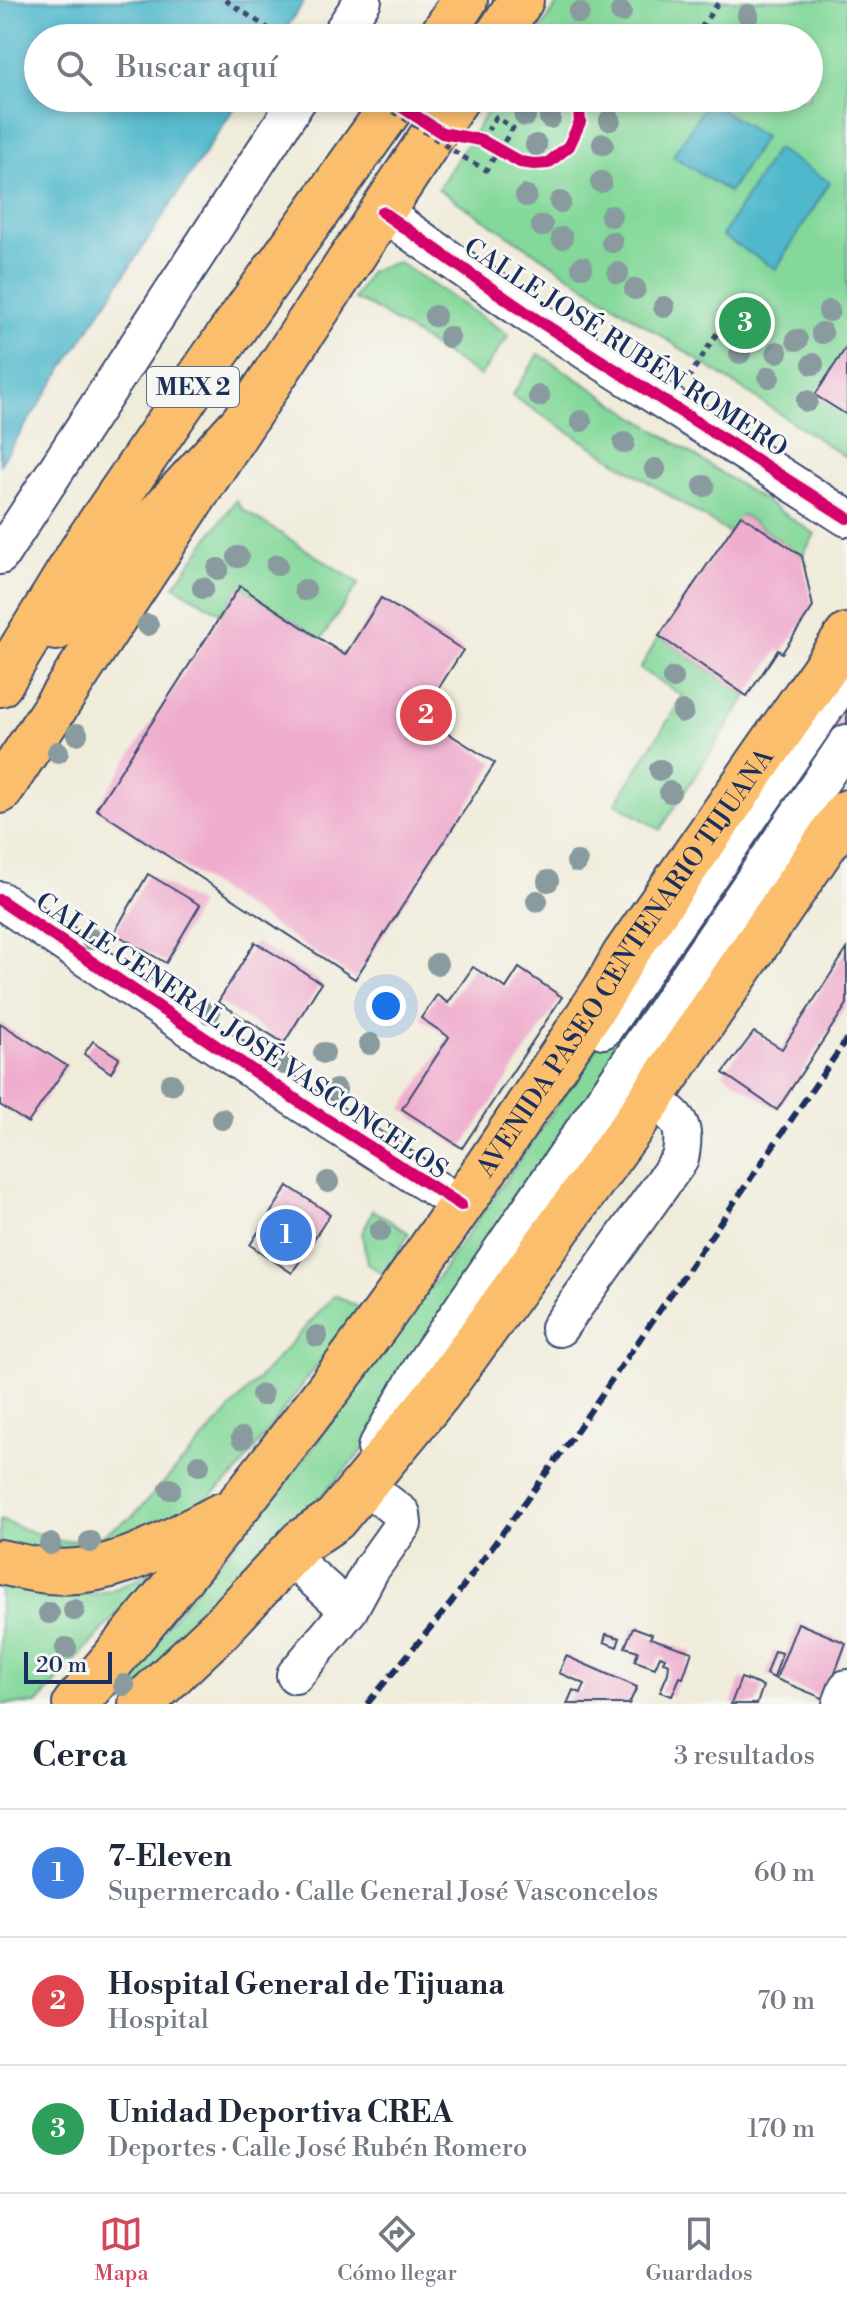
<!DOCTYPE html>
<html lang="es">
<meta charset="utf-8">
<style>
:root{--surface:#fff;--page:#f2f2f3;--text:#1f2937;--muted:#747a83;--line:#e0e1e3;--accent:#d1495b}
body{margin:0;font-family:"Libre Bodoni",serif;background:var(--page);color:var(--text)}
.scale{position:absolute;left:24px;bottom:20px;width:88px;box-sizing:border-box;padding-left:8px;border:4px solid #1b2f5e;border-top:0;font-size:22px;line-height:28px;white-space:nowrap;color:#1b2f5e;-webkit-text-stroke:6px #f6f6f2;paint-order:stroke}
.you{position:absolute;left:386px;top:1006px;width:28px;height:28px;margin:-20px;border:6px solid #fff;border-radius:50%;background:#1a73e8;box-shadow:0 0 0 12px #1a73e833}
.badge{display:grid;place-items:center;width:52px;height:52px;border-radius:50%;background:var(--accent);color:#fff;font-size:26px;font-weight:700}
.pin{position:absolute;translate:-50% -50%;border:4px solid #fff;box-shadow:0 2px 8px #0006}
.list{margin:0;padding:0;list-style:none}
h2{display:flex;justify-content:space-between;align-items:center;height:104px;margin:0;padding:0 32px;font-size:34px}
h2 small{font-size:26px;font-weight:400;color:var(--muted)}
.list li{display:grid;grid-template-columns:52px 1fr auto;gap:24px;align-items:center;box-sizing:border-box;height:128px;padding:0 32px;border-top:2px solid var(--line)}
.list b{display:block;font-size:30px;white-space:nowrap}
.list p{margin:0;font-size:26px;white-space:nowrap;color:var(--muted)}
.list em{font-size:26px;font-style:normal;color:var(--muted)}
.icon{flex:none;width:44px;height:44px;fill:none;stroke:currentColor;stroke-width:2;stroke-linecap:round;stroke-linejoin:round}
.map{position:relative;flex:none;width:847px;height:1704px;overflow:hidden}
.search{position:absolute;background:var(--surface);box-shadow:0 4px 12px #0003;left:24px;right:24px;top:24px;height:88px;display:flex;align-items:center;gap:20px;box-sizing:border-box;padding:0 28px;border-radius:44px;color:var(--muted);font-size:30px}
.sheet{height:488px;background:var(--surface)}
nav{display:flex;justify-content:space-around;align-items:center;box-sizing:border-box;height:112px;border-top:2px solid var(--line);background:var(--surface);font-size:22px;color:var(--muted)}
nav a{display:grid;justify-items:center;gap:4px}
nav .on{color:var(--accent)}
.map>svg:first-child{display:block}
.green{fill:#83d89a;stroke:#4f847c;stroke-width:2}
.water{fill:#4fb8cc;stroke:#357495;stroke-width:2}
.building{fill:#efadcd}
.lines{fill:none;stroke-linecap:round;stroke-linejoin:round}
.minor-casing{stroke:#3b4b71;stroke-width:40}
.major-casing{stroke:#3b4b71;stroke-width:48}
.highway-casing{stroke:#3b4b71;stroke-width:48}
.path{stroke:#3b4b71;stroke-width:5;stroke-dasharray:6 6;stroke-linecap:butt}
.minor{stroke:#fff;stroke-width:36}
.major{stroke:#fabe6d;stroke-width:44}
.highway{stroke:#fabe6d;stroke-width:44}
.rail{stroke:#1b2f5e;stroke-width:6;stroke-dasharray:12 6;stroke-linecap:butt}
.path-bridge{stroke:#3b4b71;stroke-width:5;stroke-dasharray:6 6;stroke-linecap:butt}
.cycleway-casing{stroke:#f6f6f2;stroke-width:17}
.cycleway{stroke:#d6006c;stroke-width:12}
.tree{fill:#899b9e}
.labels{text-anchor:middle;stroke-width:6;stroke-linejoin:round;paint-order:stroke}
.shield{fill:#f6f6f2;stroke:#5d6b8a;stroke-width:2}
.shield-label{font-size:24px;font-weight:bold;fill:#1b2f5e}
.street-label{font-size:26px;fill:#1b2f5e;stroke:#f6f6f2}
</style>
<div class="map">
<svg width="847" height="1704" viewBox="0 0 847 1704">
<rect width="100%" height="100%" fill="#f6f6f2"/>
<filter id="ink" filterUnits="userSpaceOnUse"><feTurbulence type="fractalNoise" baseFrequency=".0125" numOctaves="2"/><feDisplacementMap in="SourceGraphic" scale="16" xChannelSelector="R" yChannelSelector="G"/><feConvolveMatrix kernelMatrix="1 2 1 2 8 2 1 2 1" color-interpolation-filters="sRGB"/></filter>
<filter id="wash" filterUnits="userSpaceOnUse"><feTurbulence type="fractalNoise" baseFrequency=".006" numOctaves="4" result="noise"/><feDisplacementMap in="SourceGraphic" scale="32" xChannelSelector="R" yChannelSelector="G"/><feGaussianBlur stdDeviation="1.8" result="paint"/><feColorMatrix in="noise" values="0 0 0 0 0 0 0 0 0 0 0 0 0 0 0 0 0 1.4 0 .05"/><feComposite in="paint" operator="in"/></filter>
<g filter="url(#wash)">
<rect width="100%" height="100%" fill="#f0ecda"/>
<path class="green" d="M560 0H847V458L438 189 496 98H809V38H535Z
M398 262 509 335 480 376 370 306 354 299 370 271Z
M539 354 815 534 802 556 742 515 729 533 512 396Z
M236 500 242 509 359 583 321 639 240 587 222 614 174 586Z
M659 636 747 696 660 830 616 803 683 696 640 669Z
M805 755 819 765 438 1364 334 1483 124 1704H101L303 1461 435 1281 639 987Z
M373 1210 409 1233 385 1276 367 1263 362 1234Z
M335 1295 360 1308 235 1475 199 1505 87 1560 0 1543V1520L57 1541 93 1540 133 1516Z
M156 1570 37 1704H0V1579C34 1589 69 1600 104 1592 122 1588 140 1577 156 1570Z"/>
<path class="water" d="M0 0H305L280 38H38V98H241L0 464Z
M708 101 764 137 729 192 673 156Z
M776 149 830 182 776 269 722 236Z"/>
<g id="blocks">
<path class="building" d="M847 346V415L815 395Z
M741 515 802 556 813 607 782 653 778 650 747 696 659 636Z
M240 586 345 655 381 598 463 650 421 716 495 763 355 979 96 809Z
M847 695V725L819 765 805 755Z
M148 874 200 905 166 963 114 933Z
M255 942 321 983 284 1043 218 1002Z
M847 949V1004L777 1110 723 1073 754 1032 782 1049Z
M473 967 506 988 519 968 562 997 462 1148 402 1109 449 1037 421 1018 437 995 448 1003Z
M0 1023 67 1066 28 1123 0 1105Z
M93 1041 119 1058 111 1073 84 1054Z
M288 1186 330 1214 292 1273 250 1245Z
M798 1623 846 1643 825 1699 776 1679Z
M633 1627 652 1634 650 1638 692 1652 683 1678 680 1677 672 1696 660 1692 668 1673 669 1664 663 1662 665 1658 660 1656 655 1668 635 1661 638 1651 625 1647Z
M606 1634 620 1638 617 1647 604 1642Z
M774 1651 782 1653 774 1678 766 1674Z
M566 1656 637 1687 629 1704H567L573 1690 581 1693 585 1684 559 1673Z
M741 1678 763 1686 757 1704H731Z"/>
</g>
</g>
<g filter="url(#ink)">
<use href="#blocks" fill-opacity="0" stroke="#3b4b71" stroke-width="2"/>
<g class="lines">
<g class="minor-casing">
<path id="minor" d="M338 38 363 0
M382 212 528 314 847 518
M0 556 299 98
M0 900 304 1105 461 1205
M603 1030 847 676
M559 1328 680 1159C687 1123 679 1118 650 1098
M376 1448 424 1364 847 743
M349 1610 371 1569 403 1524 402 1514 363 1484
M295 1675 349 1610 304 1570
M841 1704 847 1688"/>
</g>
<g class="major-casing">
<g id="major">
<path d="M496 38 521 0"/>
<path d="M0 791 457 98"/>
<path d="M0 1562C16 1565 32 1570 49 1571 112 1577 168 1542 222 1515"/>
<path id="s1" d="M75 1704C167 1597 255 1486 340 1374 434 1249 519 1119 605 990L624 956 847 636"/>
<path d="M141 1704 221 1628 301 1542 335 1519 439 1393 633 1125 847 812"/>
</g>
</g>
<g class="highway-casing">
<path id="highway" d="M440 38 465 0
M56 628 238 428
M0 684 87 542 210 362 398 98"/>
</g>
<path class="path" d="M225 0 283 38
M694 38 720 0
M463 157 486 170 513 128 496 117 488 130
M688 379 726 319"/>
<use href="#minor" class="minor"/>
<use href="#major" class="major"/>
<use href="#highway" class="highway"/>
<path class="rail" d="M367 1704 451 1603 564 1449 847 1039"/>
<path class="path-bridge" d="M373 98 463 157"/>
<g class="cycleway-casing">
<path id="cycleway" d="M388 98 442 133 481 140 520 162 534 164 548 163 569 146 580 122 578 98
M382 212 528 314 847 518
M0 900 304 1105 461 1205"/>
</g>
<use href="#cycleway" class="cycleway"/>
</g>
<g class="tree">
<circle cx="621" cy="12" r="11"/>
<circle cx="579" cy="13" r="11"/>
<circle cx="748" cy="15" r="11"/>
<circle cx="525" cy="116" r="11"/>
<circle cx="550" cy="118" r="11"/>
<circle cx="610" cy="120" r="11"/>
<circle cx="603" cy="144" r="11"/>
<circle cx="536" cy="145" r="11"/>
<circle cx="601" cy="182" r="11"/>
<circle cx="526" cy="196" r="11"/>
<circle cx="560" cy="202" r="11"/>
<circle cx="611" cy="216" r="11"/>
<circle cx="542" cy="226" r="11"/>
<circle cx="562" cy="238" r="11"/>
<circle cx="612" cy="242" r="11"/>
<circle cx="582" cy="267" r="11"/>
<circle cx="618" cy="273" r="11"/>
<circle cx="635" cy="289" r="11"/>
<circle cx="664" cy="307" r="11"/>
<circle cx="829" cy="311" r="11"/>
<circle cx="435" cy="316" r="11"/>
<circle cx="822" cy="333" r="11"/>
<circle cx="449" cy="337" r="11"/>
<circle cx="797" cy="340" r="11"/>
<circle cx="777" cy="352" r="11"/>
<circle cx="740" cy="353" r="11"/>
<circle cx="813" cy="364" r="11"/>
<circle cx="769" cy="377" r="11"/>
<circle cx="539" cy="396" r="11"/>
<circle cx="807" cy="401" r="11"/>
<circle cx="581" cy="421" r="11"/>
<circle cx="624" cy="443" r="11"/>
<circle cx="655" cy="469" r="11"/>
<circle cx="704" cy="486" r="11"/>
<circle cx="238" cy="557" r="11"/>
<circle cx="277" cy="565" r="11"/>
<circle cx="218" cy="569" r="11"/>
<circle cx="203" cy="588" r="11"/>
<circle cx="305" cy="590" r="11"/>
<circle cx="148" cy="625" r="11"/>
<circle cx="673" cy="678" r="11"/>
<circle cx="683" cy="712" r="11"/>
<circle cx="77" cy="734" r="11"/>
<circle cx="58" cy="752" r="11"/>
<circle cx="660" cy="770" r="11"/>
<circle cx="670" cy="792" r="11"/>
<circle cx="577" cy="862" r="11"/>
<circle cx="548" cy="881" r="11"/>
<circle cx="537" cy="901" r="11"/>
<circle cx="91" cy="939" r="11"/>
<circle cx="437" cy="964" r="11"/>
<circle cx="209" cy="1013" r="11"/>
<circle cx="370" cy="1044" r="11"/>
<circle cx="324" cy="1053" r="11"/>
<circle cx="284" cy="1064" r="11"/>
<circle cx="171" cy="1084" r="11"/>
<circle cx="336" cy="1090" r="11"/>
<circle cx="222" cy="1119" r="11"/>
<circle cx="328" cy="1182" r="11"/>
<circle cx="380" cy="1231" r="11"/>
<circle cx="317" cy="1336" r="11"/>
<circle cx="262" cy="1395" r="11"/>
<circle cx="242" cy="1438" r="11"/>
<circle cx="199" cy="1465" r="11"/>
<circle cx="170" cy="1489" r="11"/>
<circle cx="90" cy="1542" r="11"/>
<circle cx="50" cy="1544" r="11"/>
<circle cx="74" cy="1610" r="11"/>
<circle cx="49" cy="1613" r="11"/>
<circle cx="66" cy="1648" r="11"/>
<circle cx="124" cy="1685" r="11"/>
</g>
</g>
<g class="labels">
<rect class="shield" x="147" y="367" width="92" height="40" rx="6"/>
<g class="shield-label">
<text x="193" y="395">MEX 2</text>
</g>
<g class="street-label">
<text transform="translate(626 347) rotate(33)" y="9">CALLE JOSÉ RUBÉN ROMERO</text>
<text dy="9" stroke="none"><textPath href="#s1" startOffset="924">AVENIDA PASEO CENTENARIO TIJUANA</textPath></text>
<text transform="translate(242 1035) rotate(34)" y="9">CALLE GENERAL JOSÉ VASCONCELOS</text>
</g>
</g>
</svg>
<div class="scale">20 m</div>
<div class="you"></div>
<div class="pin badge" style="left:286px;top:1235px;background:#3f7fe0">1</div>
<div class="pin badge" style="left:426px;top:715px;background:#e0444e">2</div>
<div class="pin badge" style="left:745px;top:323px;background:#2e9e5b">3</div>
<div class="search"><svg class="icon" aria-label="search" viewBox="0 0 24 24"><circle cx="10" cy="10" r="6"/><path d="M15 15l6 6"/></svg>Buscar aquí</div>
</div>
<section class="sheet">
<h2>Cerca<small>3 resultados</small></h2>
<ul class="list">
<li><span class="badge" style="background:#3f7fe0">1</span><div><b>7-Eleven</b><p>Supermercado · Calle General José Vasconcelos</p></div><em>60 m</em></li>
<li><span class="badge" style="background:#e0444e">2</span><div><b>Hospital General de Tijuana</b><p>Hospital</p></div><em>70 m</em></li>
<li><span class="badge" style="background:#2e9e5b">3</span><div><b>Unidad Deportiva CREA</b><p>Deportes · Calle José Rubén Romero</p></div><em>170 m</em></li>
</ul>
</section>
<nav>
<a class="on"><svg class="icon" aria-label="map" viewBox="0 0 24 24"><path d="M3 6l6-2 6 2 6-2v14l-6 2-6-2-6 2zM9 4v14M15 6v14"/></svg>Mapa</a>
<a><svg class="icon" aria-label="directions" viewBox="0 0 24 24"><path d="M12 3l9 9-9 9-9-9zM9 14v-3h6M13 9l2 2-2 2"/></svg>Cómo llegar</a>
<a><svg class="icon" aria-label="saved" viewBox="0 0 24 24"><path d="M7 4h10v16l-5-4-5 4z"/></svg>Guardados</a>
</nav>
